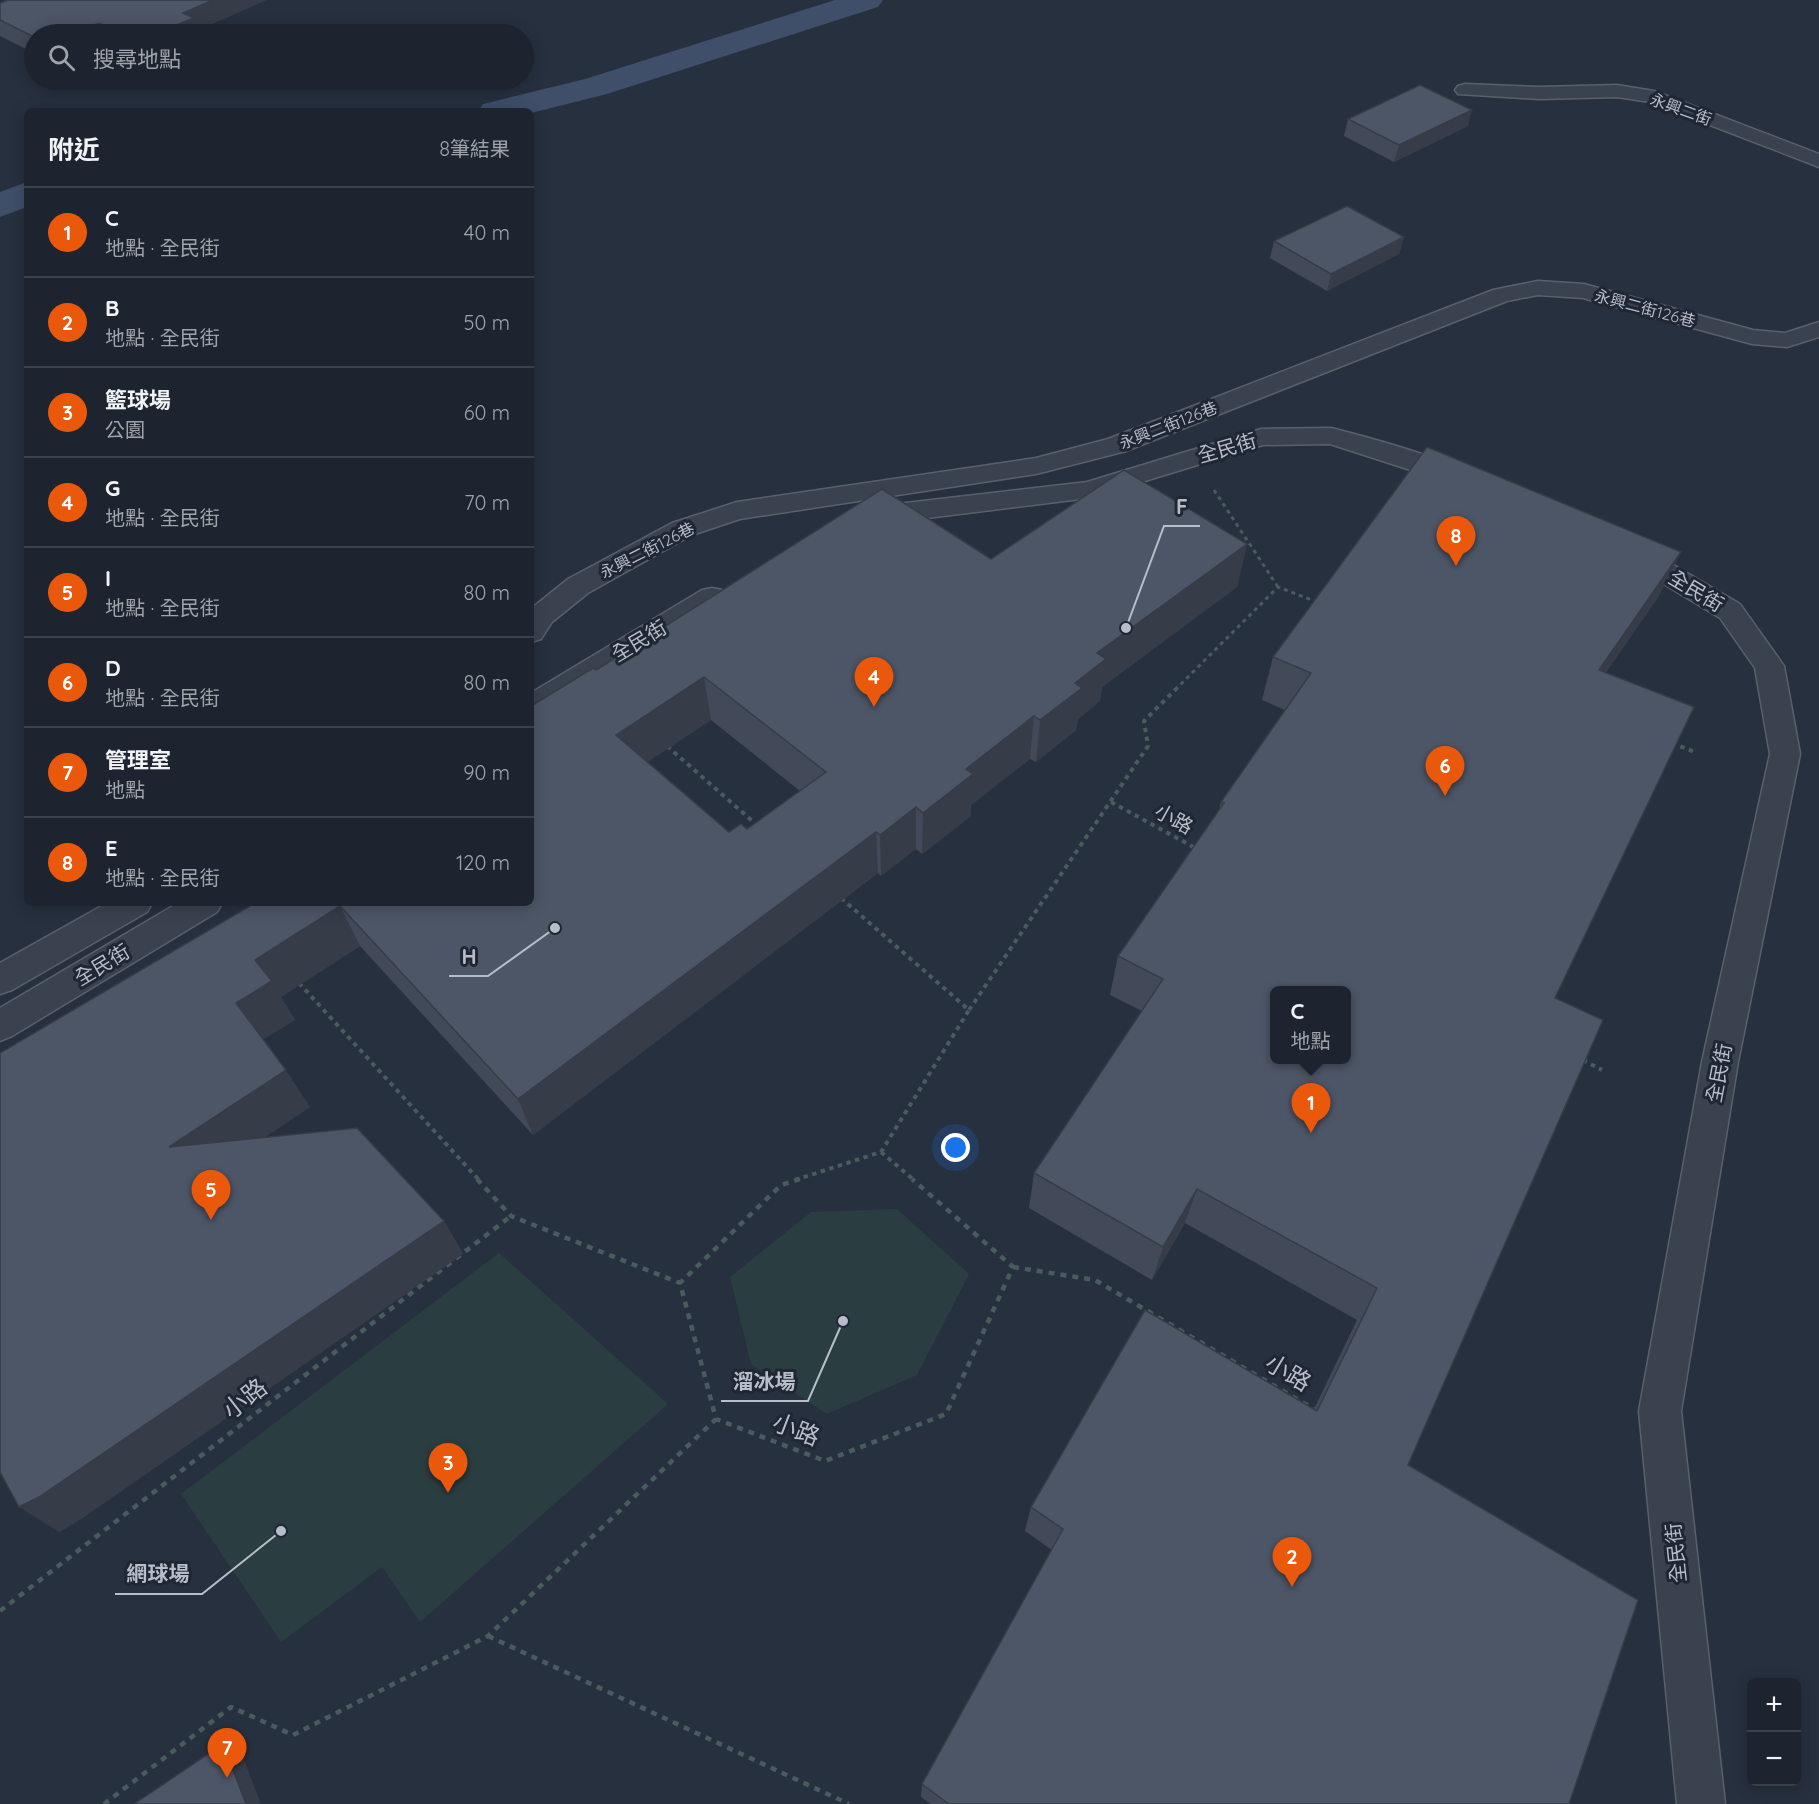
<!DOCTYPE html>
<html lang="zh-TW">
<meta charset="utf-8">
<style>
:root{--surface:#1d242f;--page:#2a303b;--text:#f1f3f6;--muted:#a0a4aa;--line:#3b414b;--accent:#ea580c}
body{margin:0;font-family:Quicksand,"Noto Sans TC",sans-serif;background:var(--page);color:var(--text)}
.controls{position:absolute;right:18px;bottom:18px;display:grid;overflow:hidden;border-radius:9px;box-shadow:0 3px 15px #0003}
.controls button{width:54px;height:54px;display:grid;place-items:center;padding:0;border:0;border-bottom:2px solid var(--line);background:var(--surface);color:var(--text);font:30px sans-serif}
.you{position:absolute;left:956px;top:1148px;width:21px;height:21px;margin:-15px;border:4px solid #fff;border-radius:50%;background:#1a73e8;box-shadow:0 0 0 9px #1a73e833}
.badge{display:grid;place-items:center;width:39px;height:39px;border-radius:50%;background:var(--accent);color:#fff;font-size:20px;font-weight:700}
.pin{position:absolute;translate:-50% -50px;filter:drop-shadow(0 2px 3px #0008)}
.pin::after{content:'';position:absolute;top:32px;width:21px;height:18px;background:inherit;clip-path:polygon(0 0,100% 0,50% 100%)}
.popup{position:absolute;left:1270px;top:986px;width:81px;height:78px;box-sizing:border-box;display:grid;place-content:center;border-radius:9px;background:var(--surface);filter:drop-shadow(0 2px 4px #0005);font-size:20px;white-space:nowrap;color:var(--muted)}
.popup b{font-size:22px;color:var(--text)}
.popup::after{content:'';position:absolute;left:50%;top:100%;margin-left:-12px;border:12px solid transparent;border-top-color:var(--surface)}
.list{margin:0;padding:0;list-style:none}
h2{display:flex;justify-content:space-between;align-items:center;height:78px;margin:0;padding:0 24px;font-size:26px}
h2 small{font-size:20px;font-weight:400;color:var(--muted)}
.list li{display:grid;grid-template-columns:39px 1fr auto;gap:18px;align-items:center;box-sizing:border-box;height:90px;padding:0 24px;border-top:2px solid var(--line)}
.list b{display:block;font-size:22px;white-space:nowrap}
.list p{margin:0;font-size:20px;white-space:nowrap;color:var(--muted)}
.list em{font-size:20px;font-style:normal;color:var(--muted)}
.icon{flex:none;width:33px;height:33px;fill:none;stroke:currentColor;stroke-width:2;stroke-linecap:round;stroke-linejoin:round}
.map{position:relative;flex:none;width:1819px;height:1804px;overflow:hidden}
.search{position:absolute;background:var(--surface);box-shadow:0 3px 15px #0003;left:24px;top:24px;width:510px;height:66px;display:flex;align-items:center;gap:15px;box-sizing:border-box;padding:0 21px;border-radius:33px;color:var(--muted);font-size:22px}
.panel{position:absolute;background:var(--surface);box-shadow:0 3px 15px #0003;left:24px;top:108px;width:510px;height:798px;border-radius:9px}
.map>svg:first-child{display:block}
.green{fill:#2a3e41}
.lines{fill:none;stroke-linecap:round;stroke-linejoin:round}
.canal{fill:#3f4e69;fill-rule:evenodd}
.street-casing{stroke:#58606c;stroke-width:3}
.path-far2{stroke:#495b5e;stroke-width:3;stroke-dasharray:4 4;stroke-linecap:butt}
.path-far1{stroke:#495b5e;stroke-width:4;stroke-dasharray:4.5 4.5;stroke-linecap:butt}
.path{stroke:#495b5e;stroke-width:4.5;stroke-dasharray:6 6;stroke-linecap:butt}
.street{fill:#3b424f;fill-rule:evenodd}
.wall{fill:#424a59;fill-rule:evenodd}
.shaded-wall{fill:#363c48}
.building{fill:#4d5667;stroke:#363c48;stroke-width:1.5;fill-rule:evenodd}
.labels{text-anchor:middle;stroke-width:6;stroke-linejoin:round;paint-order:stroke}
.far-street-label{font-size:16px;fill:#b7bdc9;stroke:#1f2734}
.street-label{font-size:20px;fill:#b7bdc9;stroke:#1f2734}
.near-street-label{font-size:24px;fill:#b7bdc9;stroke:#1f2734}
.leader{fill:none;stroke:#b7bdc9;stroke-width:2}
.callout-dot{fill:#b7bdc9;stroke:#1f2734;stroke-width:2}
.callout-label{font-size:21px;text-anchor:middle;font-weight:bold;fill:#b7bdc9;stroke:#1f2734;stroke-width:6;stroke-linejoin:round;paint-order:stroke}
</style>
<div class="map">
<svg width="1819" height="1804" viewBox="0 0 1819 1804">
<rect width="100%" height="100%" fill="#27303f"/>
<path class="green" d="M897 1209 969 1274 917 1375 827 1414 751 1364 730 1277 811 1212Z
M499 1253 668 1404 420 1622 382 1567 281 1642 181 1494Z"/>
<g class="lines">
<path class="canal" d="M835 0H883L878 7 607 94 531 113 478 111 483 104 585 79Z
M27 182V207L0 217V192Z"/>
<g class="street-casing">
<path id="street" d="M1465 84 1539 87 1617 85 1654 91 1819 154V167L1650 102 1617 97 1539 99 1458 94 1455 90 1458 86Z
M1538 281 1584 284 1753 330 1785 333 1819 322V337L1787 347 1752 344 1583 298 1538 295 1507 301 1126 451 1036 474 740 519 692 535 588 593 552 622 541 639 531 642 532 608 568 579 672 523 737 502 1036 458 1108 439 1493 290Z
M1331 428C1355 434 1459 461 1470 477L1466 483 1457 485 1330 444 1263 445 1089 498 871 525 862 522 858 516 862 510 871 507 1087 482 1261 429Z
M1631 543 1641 546 1740 604 1784 666 1800 754 1738 1062 1681 1411 1725 1804H1677L1639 1411 1702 1062 1770 754 1755 668 1720 618 1621 558 1617 552 1621 546Z
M712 588 722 590 726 597 722 604 542 715 531 718V693L702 590Z
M107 903H152L147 912 12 990 0 994V963Z
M178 903H222L217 912 12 1036 0 1041V1008Z"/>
</g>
<path class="path-far2" d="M1214 490 1278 587
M1175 690 1278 587 1317 602"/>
<path class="path-far1" d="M1672 743 1697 753
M667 746 758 826
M1111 802 1197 849
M841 898 969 1010 881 1152
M299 983 479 1180
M969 1010 1148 746 1144 721 1177 688
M1583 1060 1602 1070
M881 1152 914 1180
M795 1180 881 1152"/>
<path class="path" d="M477 1179 511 1216 680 1283
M800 1179 781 1185 680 1283 716 1419 825 1461 946 1414 1013 1267 912 1179
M1013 1267 1095 1280 1317 1411
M0 1611 511 1216
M488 1636 849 1804
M104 1804 231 1707 293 1735 488 1636 716 1419"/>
<use href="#street" class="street"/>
</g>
<path class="wall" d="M8 0H266L198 30 200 34H34V53L0 36V3Z
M1348 119 1468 126 1394 162 1344 136Z
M1404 237 1399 254 1327 291 1270 258 1274 241Z
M1247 544 1237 587 1102 687 1100 701 1078 719 1076 730 1036 762 1030 759 971 805V816L922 854 916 849 881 876 878 873 533 1135 360 946 281 997 295 1020 263 1039 310 1107 265 1137 444 1221 463 1254 78 1521 59 1532 255 903H531L596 670 991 559ZM711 720 800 791 747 829 729 832 647 762Z
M1659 596 1606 672 1555 998 1408 1465 1569 1804H931L921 1797 922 1784 1052 1550 1025 1531 1031 1507 1314 1409 1357 1320 1185 1223 1152 1280 1029 1208 1034 1173 1142 1011 1110 995 1118 956 1219 810 1221 802 1285 710 1262 700 1273 657Z"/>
<path class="shaded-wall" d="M213 0H266L198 30 200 34H155L183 13Z
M99 23 104 34H71Z
M1472 110 1468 126 1394 162 1399 145Z
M1404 237 1399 254 1327 291 1331 274Z
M1247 544 1237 587 1102 687 1100 701 1078 719 1076 730 1036 762 1040 720 1075 683 1097 653Z
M1681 552 1659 596 1578 713 1599 670Z
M704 677 711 720 625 777 616 735Z
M1034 716 1030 759 971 805V816L922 854 923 813 966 769Z
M916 807V849L881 876 880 835Z
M876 832 878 873 533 1135 518 1099Z
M340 906 360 946 281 997 295 1020 261 1041 236 1003 255 960Z
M286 1070 310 1107 198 1182 169 1147Z
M1197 1189 1185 1223 1152 1280 1163 1247Z
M444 1221 463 1254 78 1521 59 1532 19 1507Z
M223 1744 241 1752 261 1804H246Z"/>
<path class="building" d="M8 0H213L183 13 194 18 155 34H125L99 23 71 34H34V37L0 20V3Z
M1420 85 1472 110 1399 145 1348 119Z
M1347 206 1404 237 1331 274 1274 241Z
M1427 447 1681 552 1599 670 1694 707 1555 998 1603 1020 1408 1465 1638 1600 1569 1804H949L922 1784 1063 1529 1031 1507 1145 1310 1317 1411 1377 1288 1197 1189 1163 1247 1034 1173 1163 979 1118 956 1224 803 1221 802 1311 673 1273 657ZM1275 990H1347V1059H1275Z
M1124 470 1247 544 1097 653 1106 659 1075 683 1082 688 1040 720 1034 716 966 769 973 774 923 813 916 807 880 835 876 832 518 1099 340 906 255 960 272 981 236 1003 286 1070 169 1147 357 1128 444 1221 39 1497 19 1507 0 1472V1053L255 903H531V706L593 668 596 670 882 489 991 559ZM704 677 826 772 747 829 741 824 729 832 616 735Z
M223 1744 246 1804H134Z"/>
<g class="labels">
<g class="far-street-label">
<text transform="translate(1681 109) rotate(20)" y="6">永興二街</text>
<text transform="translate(1645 308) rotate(15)" y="6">永興二街126巷</text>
<text transform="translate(1168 425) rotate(-21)" y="6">永興二街126巷</text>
<text transform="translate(647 550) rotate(-27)" y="6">永興二街126巷</text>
</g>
<g class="street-label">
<text transform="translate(1227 448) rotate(-16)" y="7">全民街</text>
<text transform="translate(1696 591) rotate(31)" y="7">全民街</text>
<text transform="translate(639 641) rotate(-31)" y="7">全民街</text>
<text transform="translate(1174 819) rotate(29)" y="7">小路</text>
<text transform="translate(102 965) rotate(-31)" y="7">全民街</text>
<text transform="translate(1719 1073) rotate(-79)" y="7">全民街</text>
<text transform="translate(1676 1553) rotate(-96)" y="7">全民街</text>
</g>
<g class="near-street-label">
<text transform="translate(1288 1373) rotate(31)" y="8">小路</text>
<text transform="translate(245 1399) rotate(-38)" y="8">小路</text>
<text transform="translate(796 1430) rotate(21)" y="8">小路</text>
</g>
</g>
<path class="leader" d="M1126 628L1164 526H1200M555 928L488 976H449M843 1321L808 1401H721M281 1531L202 1594H115"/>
<g class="callout-dot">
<circle cx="1126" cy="628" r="6"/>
<circle cx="555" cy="928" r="6"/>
<circle cx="843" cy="1321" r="6"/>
<circle cx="281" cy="1531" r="6"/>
</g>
<g class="callout-label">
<text x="1182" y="514">F</text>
<text x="469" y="964">H</text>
<text x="764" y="1389">溜冰場</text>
<text x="158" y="1581">網球場</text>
</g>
</svg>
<div class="controls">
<button>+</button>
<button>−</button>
</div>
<div class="you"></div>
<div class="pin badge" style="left:1311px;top:1133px">1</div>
<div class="popup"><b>C</b>地點</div>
<div class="pin badge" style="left:1292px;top:1587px">2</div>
<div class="pin badge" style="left:448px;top:1493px">3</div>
<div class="pin badge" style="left:874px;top:707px">4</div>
<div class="pin badge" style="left:211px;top:1220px">5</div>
<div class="pin badge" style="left:1445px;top:796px">6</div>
<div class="pin badge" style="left:227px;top:1778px">7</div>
<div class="pin badge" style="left:1456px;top:566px">8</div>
<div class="search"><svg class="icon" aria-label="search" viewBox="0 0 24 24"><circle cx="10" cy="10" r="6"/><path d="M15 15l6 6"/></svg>搜尋地點</div>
<section class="panel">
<h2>附近<small>8筆結果</small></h2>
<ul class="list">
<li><span class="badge">1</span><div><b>C</b><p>地點 · 全民街</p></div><em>40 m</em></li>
<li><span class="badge">2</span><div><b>B</b><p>地點 · 全民街</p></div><em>50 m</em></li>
<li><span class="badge">3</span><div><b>籃球場</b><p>公園</p></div><em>60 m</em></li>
<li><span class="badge">4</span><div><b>G</b><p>地點 · 全民街</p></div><em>70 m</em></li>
<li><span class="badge">5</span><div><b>I</b><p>地點 · 全民街</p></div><em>80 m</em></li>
<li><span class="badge">6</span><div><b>D</b><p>地點 · 全民街</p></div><em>80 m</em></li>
<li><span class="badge">7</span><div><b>管理室</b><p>地點</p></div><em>90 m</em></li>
<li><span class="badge">8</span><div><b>E</b><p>地點 · 全民街</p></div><em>120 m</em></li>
</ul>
</section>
</div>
